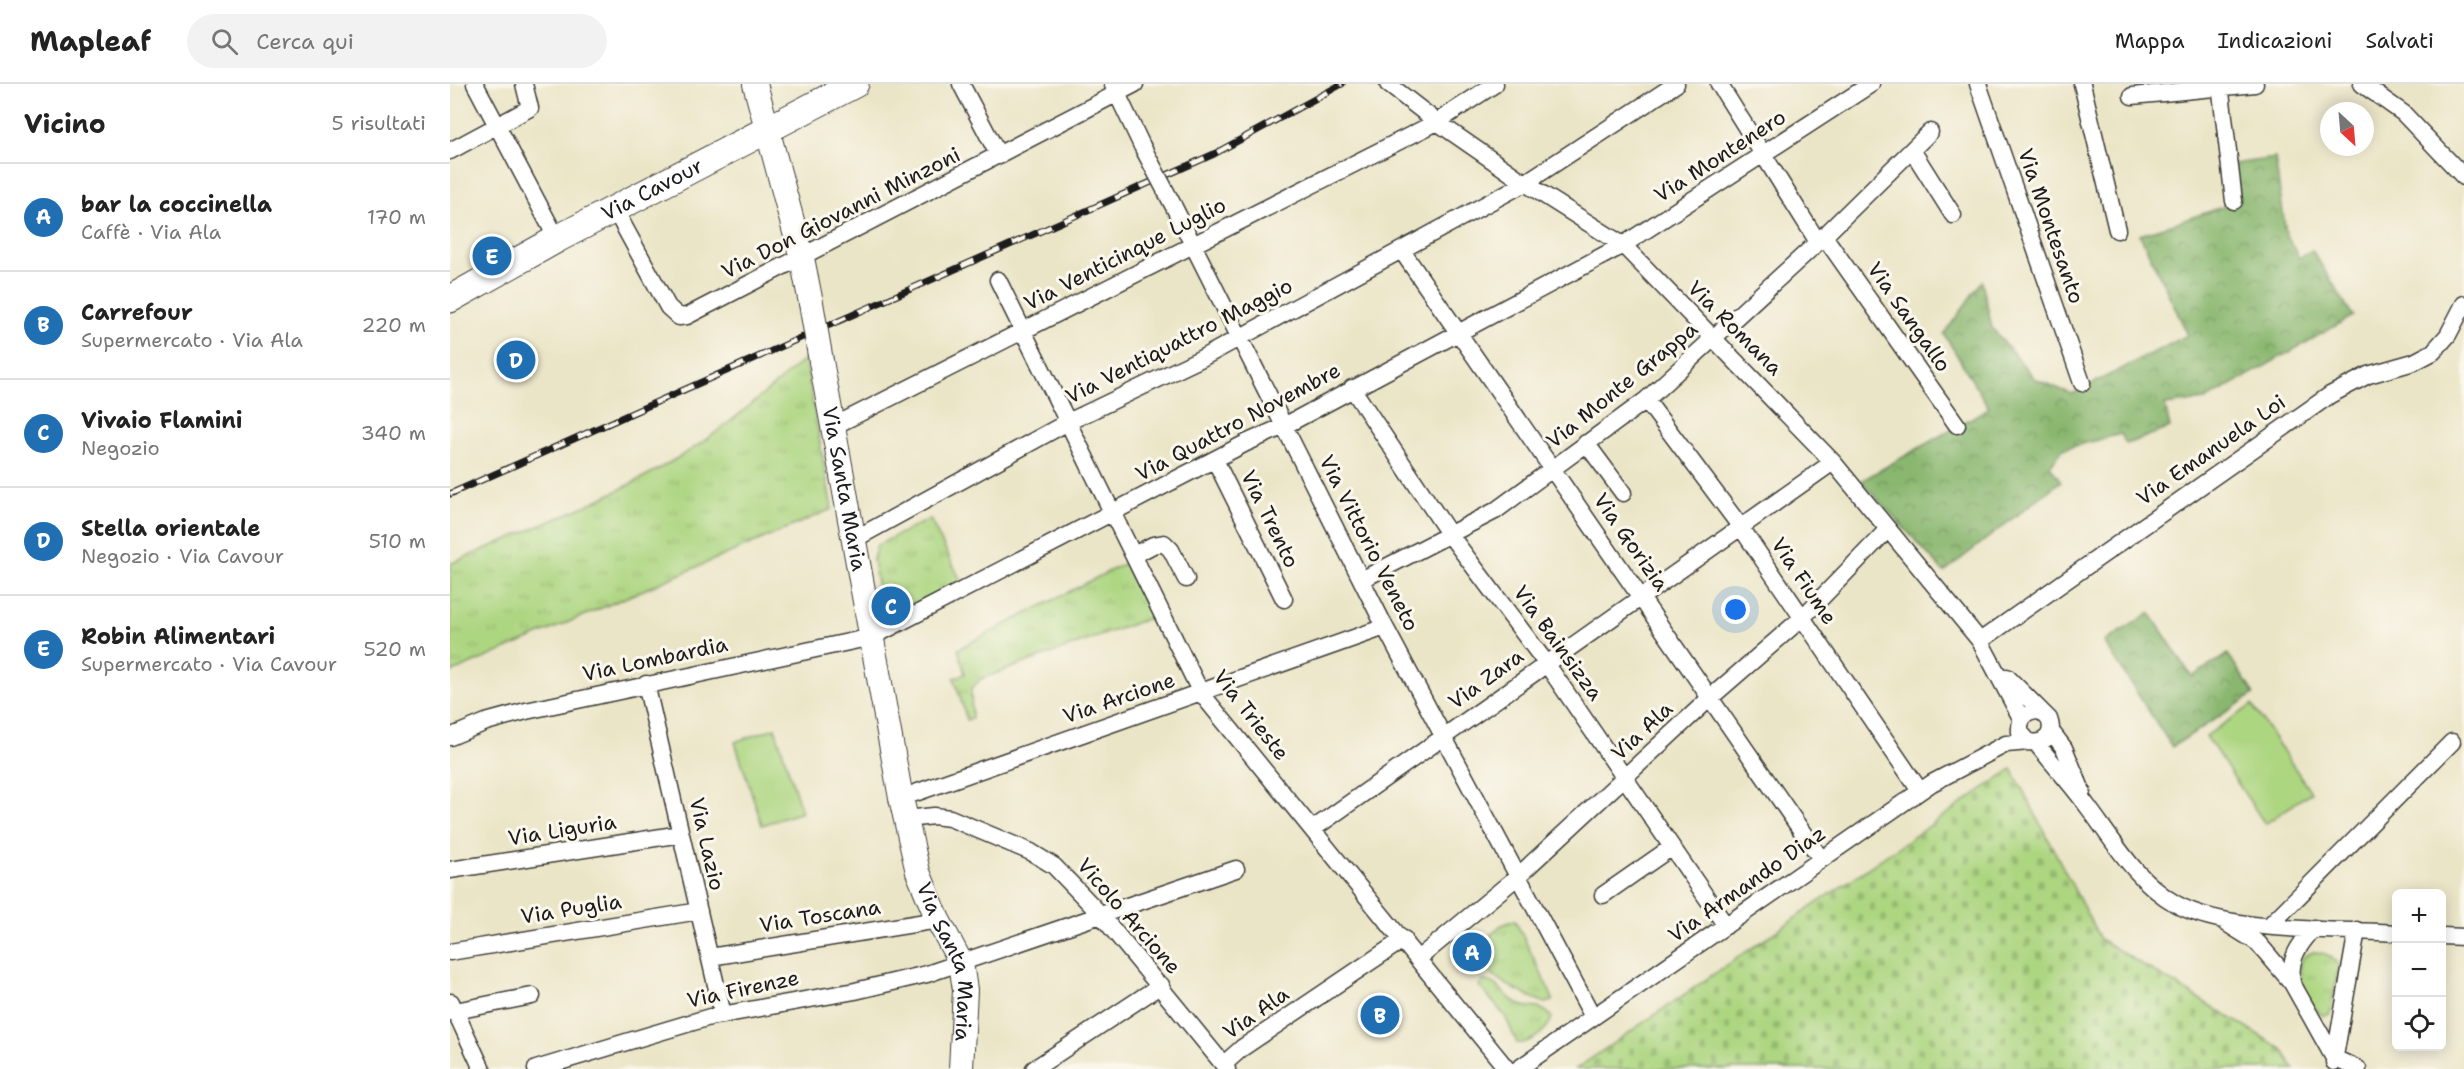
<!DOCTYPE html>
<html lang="it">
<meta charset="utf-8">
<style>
:root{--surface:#fff;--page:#f2f2f2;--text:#222;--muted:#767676;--line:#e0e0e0;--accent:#1f6fb2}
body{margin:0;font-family:"Shantell Sans",sans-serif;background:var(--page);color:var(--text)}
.controls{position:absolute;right:18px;bottom:18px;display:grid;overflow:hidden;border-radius:9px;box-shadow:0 3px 15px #0003}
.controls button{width:54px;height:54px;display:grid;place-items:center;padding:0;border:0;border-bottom:2px solid var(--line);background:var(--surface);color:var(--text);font:30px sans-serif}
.compass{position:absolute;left:1870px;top:18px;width:54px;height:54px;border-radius:50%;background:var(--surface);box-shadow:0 3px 15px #0003;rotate:154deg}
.you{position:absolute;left:1286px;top:526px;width:21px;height:21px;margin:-15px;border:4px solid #fff;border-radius:50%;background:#1a73e8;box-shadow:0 0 0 9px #1a73e833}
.badge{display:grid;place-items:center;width:39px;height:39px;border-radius:50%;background:var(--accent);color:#fff;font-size:20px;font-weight:700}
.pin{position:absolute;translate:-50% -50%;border:3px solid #fff;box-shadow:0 2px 6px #0006}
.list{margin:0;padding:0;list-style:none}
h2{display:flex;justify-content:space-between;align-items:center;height:78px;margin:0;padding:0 24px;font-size:26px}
h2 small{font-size:20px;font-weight:400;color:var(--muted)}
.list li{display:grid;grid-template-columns:39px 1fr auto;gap:18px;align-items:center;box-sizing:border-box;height:108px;padding:0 24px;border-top:2px solid var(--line)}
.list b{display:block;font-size:22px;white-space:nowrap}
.list p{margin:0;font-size:20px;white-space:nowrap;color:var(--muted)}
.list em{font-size:20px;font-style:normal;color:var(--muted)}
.icon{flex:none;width:33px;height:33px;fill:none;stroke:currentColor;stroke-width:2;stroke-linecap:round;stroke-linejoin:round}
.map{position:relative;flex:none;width:2014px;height:985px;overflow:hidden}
header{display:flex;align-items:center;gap:36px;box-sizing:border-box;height:84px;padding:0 30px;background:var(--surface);border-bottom:2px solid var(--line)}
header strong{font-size:28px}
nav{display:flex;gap:33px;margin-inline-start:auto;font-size:21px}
.search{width:420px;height:54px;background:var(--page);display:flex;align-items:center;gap:15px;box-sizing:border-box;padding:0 21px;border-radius:33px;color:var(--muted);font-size:22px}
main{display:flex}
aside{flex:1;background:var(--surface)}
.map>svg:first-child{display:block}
.grass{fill:url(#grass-tufts);stroke:#64794e;stroke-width:1.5}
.forest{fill:url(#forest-crowns);stroke:#536a46;stroke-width:1.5}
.cemetery{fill:url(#cemetery-stones);stroke:#64794e;stroke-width:1.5}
.pitch{fill:#add681;stroke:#64794e;stroke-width:1.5}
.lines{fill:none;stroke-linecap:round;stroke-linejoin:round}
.minor-casing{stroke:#3b3a36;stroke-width:19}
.secondary-casing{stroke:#3b3a36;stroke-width:26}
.primary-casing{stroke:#3b3a36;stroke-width:29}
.minor{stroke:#fff;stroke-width:16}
.secondary{stroke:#fff;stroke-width:24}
.primary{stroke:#fff;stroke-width:27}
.rail-casing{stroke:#1c1c1c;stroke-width:7}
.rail{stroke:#fbf7ec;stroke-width:4.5;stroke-dasharray:14;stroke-linecap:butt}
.minor-bridge-casing{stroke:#3b3a36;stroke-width:19;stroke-linecap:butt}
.secondary-bridge-casing{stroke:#3b3a36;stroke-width:26;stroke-linecap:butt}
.minor-bridge{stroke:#fff;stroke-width:16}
.secondary-bridge{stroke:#fff;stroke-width:24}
.labels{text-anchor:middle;stroke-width:6;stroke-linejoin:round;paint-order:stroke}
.street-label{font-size:21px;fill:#1c1c1c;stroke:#fbf7ec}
</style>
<header>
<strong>Mapleaf</strong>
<div class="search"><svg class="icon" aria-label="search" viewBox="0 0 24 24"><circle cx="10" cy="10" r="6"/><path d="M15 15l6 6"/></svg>Cerca qui</div>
<nav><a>Mappa</a><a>Indicazioni</a><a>Salvati</a></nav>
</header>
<main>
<aside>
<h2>Vicino<small>5 risultati</small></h2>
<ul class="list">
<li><span class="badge">A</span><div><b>bar la coccinella</b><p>Caffè · Via Ala</p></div><em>170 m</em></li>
<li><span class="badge">B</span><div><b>Carrefour</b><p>Supermercato · Via Ala</p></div><em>220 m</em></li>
<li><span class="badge">C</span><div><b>Vivaio Flamini</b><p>Negozio</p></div><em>340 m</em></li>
<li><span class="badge">D</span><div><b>Stella orientale</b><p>Negozio · Via Cavour</p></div><em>510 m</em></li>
<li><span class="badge">E</span><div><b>Robin Alimentari</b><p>Supermercato · Via Cavour</p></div><em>520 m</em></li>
</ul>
</aside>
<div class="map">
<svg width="2014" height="985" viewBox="0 0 2014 985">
<defs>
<pattern id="grass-tufts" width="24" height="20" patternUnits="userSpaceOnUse" patternTransform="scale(1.5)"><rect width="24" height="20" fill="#add681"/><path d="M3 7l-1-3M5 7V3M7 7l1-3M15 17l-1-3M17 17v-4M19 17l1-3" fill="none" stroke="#94b76f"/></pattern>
<pattern id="forest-crowns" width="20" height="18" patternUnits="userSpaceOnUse" patternTransform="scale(1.5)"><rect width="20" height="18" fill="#8ab76f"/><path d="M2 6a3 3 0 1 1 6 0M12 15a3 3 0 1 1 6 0" fill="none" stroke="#70945a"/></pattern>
<pattern id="cemetery-stones" width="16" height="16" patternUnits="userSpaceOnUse" patternTransform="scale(1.5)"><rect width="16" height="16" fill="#add681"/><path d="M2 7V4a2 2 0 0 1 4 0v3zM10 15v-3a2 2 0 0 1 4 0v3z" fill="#94b76f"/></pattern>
</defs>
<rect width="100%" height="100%" fill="#fbf7ec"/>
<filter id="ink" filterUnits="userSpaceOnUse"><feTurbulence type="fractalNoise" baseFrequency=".0167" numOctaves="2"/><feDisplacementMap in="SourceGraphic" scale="12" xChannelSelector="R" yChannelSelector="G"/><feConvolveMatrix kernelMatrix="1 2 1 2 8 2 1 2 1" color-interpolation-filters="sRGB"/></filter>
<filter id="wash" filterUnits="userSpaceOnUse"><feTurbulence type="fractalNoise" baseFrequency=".008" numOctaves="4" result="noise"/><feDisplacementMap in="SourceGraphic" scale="24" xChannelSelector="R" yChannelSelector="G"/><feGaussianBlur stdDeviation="1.35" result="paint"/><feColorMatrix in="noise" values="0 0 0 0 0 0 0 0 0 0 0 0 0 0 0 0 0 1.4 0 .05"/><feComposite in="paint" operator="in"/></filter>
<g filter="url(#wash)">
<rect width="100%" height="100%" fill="#ebe5c7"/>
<path class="grass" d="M355 275 382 425 0 589V480C75 447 154 418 224 376 271 349 313 310 355 275Z
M480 435 511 497 455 525 446 512 430 516 423 475 427 461Z
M675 479 702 533 531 595 521 605 522 634 517 636 504 594 515 590 508 565Z
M1065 836 1100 908 1103 917 1095 919C1076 911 1054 902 1039 887L1040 869 1036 856 1050 842Z
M1863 868C1875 868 1882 872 1889 882L1880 930 1873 932C1856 917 1845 894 1853 873Z
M1033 897C1049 897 1055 914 1068 920 1080 926 1094 920 1102 934 1097 947 1081 960 1067 959L1055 932 1029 902Z"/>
<path class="forest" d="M1825 74 1836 149 1849 174 1862 166 1903 232 1755 316 1715 321 1720 344 1676 360 1671 350 1613 365 1600 382 1611 397 1494 488 1411 397 1539 324 1494 250 1532 197 1542 244 1585 295 1622 310 1738 251 1690 151 1790 117 1784 80Z
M1700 529 1742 593 1778 570 1804 610 1722 663 1654 558Z"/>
<path class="cemetery" d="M1562 685 1650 855 1832 965 1844 985H1126Z"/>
<path class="pitch" d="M1802 621 1861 708 1815 740 1756 652Z
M325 644 352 728 312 741 285 658Z"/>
</g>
<g filter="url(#ink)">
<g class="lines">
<g class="minor-casing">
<path id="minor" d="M25 0 107 155
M511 0 549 72
M938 0 987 38 1075 99 1173 161 1383 378 1530 557 1571 634
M1269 0 1368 158
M1528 0 1632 299
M1632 0 1667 146
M1770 0 1784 117
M1912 0 1953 29 2014 93
M663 1 692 62
M1682 12 1805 0
M1462 66 1503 131
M0 67 80 24 74 0
M723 121 935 543 1143 933
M164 124 218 223 229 233 237 232 685 0
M1374 152 1507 341
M952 167 1371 775
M548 196 751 609 1057 985
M902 304 1000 451 1096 579 1276 842
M1196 316 1290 442 1470 707
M384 342 987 38 1045 0
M1136 359 1173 409
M765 376 834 515
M403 456 618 338 752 274 1075 99 1226 0
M684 471 703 461 714 459 721 466 736 495
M913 495 1045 427 1196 316 1368 158 1480 48
M1530 557 1880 311 1918 291 1964 278 1983 268 1998 251 2014 220
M1557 593 1599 635C1605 650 1595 661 1579 658L1570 648C1569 634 1576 627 1590 627
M196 600 273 931
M1601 647 1614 664 1632 707
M0 653 36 638 76 627 422 553 796 359 834 342 1173 161 1421 0
M1586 659C1603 680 1622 701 1638 723 1664 758 1687 798 1726 820 1778 849 1886 845 1946 849
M451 714 935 543
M456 735 484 732 500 734 581 768 604 782 651 831 777 985
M863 745 1383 378
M0 786 231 750
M1153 811 1222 763
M1776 839 1808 859 1842 899 1884 974
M1820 841 2002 658
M1992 852 2014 853
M0 868 249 827
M260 873 488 836
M969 874 1067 793 1260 614 1352 534 1438 445
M1842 899C1839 874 1848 862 1864 844
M1 918 32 985
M0 928 82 912
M1884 974 1908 985
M1884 978 1907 846
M774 980 792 964 954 855
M86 985 260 933 405 907 477 890 786 785
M584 985 711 901
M1068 985 1482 699 1556 660 1579 658"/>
</g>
<g class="secondary-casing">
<g id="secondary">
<path d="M305 0 352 174 361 219"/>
<path id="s1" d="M371 277 451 714 468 788 488 836 511 879 515 906 511 985"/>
</g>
</g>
<g class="primary-casing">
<g id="primary">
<path id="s2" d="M0 215 107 155 405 0"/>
</g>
</g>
<use href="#minor" class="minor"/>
<use href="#secondary" class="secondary"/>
<use href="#primary" class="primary"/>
<g class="rail-casing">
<path id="rail" d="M0 410 764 70 892 0"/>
</g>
<use href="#rail" class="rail"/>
<g class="minor-bridge-casing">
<path id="minor-bridge" d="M692 62 723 121"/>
</g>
<g class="secondary-bridge-casing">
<path id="secondary-bridge" d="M361 219 371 277"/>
</g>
<use href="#minor-bridge" class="minor-bridge"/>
<use href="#secondary-bridge" class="secondary-bridge"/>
</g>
</g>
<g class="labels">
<g class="street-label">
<text transform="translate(1270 72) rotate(-33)" y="7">Via Montenero</text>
<text dy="7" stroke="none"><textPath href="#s2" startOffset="230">Via Cavour</textPath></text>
<text transform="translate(391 129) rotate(-27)" y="7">Via Don Giovanni Minzoni</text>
<text transform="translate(1601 142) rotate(71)" y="7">Via Montesanto</text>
<text transform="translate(675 170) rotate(-27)" y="7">Via Venticinque Luglio</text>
<text transform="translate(1459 233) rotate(55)" y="7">Via Sangallo</text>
<text transform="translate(1285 244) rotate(45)" y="7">Via Romana</text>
<text transform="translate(729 257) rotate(-27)" y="7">Via Ventiquattro Maggio</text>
<text transform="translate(1172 301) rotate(-39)" y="7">Via Monte Grappa</text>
<text transform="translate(788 338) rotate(-28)" y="7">Via Quattro Novembre</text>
<text transform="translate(1761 366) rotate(-35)" y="7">Via Emanuela Loi</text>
<text dy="7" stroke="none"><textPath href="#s1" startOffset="130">Via Santa Maria</textPath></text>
<text transform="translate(820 435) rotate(64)" y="7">Via Trento</text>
<text transform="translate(1181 458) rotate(55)" y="7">Via Gorizia</text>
<text transform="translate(919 459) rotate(63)" y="7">Via Vittorio Veneto</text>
<text transform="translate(1354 497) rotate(56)" y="7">Via Fiume</text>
<text transform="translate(1108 559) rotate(54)" y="7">Via Bainsizza</text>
<text transform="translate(205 575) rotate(-12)" y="7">Via Lombardia</text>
<text transform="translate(1036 595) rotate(-36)" y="7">Via Zara</text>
<text transform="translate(669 614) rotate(-19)" y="7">Via Arcione</text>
<text transform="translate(801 631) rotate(52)" y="7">Via Trieste</text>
<text transform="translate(1192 647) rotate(-43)" y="7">Via Ala</text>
<text transform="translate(112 746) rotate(-9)" y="7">Via Liguria</text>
<text transform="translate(257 760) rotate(77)" y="7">Via Lazio</text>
<text transform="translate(1297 800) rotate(-35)" y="7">Via Armando Diaz</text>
<text transform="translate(121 825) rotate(-9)" y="7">Via Puglia</text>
<text transform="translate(370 832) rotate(-9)" y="7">Via Toscana</text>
<text transform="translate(679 832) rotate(49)" y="7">Vicolo Arcione</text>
<text dy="7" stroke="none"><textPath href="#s1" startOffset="616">Via Santa Maria</textPath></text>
<text transform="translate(293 905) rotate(-12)" y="7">Via Firenze</text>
<text transform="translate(806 929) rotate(-35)" y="7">Via Ala</text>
</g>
</g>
</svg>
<div class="controls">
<button>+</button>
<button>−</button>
<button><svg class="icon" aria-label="locate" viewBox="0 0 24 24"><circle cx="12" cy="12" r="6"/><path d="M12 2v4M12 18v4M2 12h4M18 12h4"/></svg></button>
</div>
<svg class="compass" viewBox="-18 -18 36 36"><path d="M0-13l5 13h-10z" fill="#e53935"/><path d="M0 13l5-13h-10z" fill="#767676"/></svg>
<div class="you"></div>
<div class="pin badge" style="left:1022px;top:868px">A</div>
<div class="pin badge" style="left:930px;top:931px">B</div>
<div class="pin badge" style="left:441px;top:522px">C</div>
<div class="pin badge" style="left:66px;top:276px">D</div>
<div class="pin badge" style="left:42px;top:172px">E</div>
</div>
</main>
